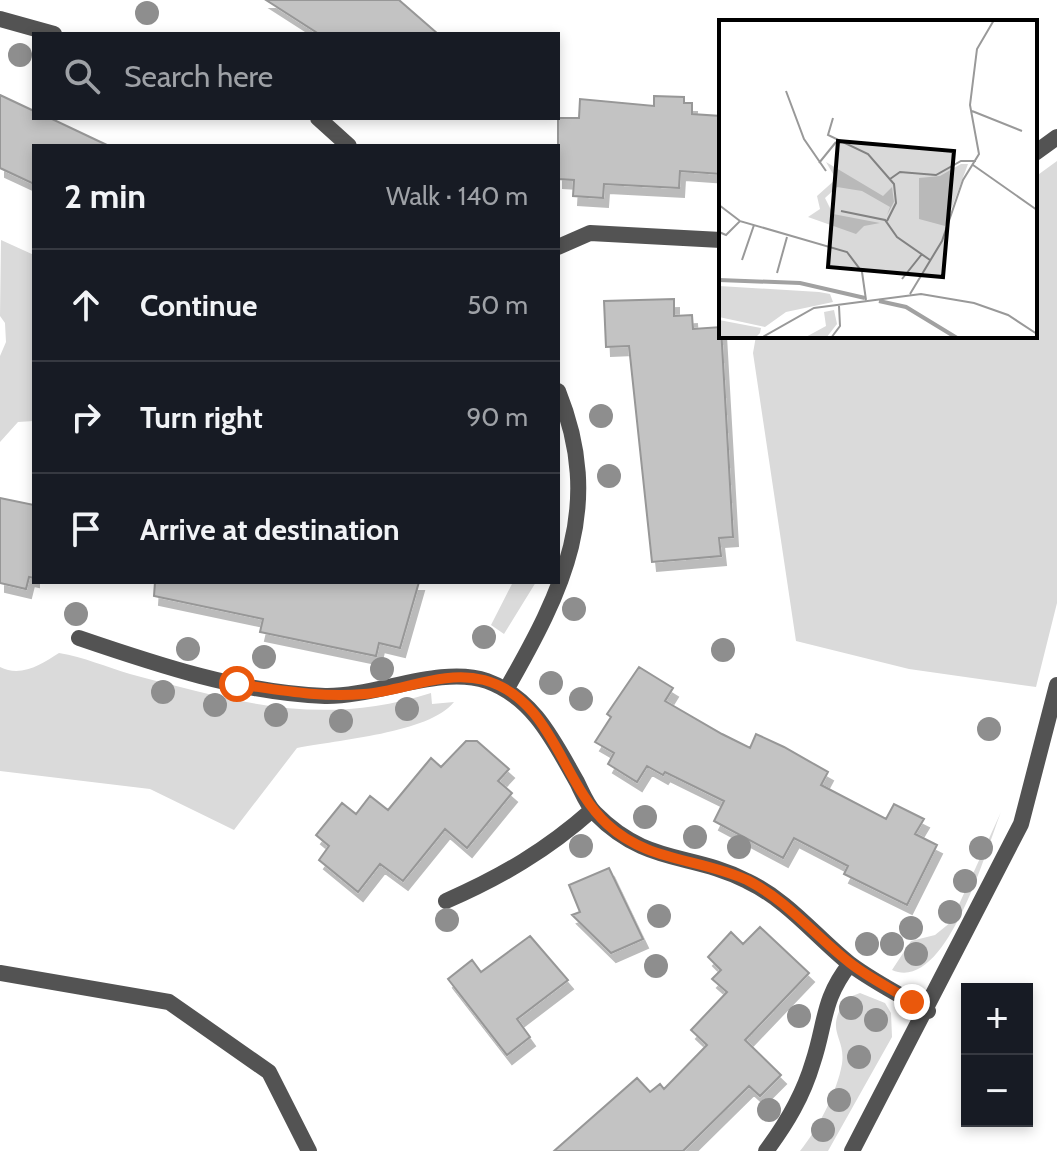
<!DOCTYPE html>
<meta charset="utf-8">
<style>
:root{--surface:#171b24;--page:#242831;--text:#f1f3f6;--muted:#9ea1a6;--line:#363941}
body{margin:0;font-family:Cabin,sans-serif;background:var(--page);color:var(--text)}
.controls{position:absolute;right:24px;bottom:24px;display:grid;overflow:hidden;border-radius:0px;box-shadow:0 4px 12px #0003}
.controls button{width:72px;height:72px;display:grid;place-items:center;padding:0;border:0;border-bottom:2px solid var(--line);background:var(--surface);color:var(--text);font:40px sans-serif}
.stop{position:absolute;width:24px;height:24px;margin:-18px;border:6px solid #ea580c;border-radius:50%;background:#fff}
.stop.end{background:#ea580c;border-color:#fff;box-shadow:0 2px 8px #0008}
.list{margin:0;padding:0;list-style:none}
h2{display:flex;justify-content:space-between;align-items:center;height:104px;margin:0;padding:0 32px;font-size:34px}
h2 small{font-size:26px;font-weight:400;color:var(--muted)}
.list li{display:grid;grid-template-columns:52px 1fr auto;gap:24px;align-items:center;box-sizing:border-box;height:112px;padding:0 32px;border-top:2px solid var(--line)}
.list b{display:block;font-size:30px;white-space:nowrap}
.list em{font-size:26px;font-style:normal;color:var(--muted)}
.icon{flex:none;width:44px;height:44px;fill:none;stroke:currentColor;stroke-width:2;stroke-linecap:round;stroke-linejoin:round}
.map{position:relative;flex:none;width:1057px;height:1151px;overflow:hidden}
.search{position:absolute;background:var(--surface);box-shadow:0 4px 12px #0003;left:32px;top:32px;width:528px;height:88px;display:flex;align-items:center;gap:20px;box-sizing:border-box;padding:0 28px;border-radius:0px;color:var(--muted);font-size:30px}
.panel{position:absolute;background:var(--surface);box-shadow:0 4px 12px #0003;left:32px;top:144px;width:528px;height:440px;border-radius:0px}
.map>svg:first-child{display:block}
.green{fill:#dadada}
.building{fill:#c3c3c3;stroke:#979797;stroke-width:2;filter:url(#shadow)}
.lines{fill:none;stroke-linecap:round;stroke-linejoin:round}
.minor{stroke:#535353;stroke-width:16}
.tree{fill:#8e8e8e}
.route{stroke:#ea580c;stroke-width:10}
.inset-river{fill:none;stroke:#a1a1a1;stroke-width:4}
.inset-road{fill:none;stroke:#999;stroke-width:2}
.view{fill:#000;fill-opacity:0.15;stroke:#000;stroke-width:4}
.inset-edge{fill:none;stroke:#000;stroke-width:4}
</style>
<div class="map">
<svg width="1057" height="1151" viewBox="0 0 1057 1151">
<defs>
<filter id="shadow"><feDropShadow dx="5" dy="9" stdDeviation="0" flood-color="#0004"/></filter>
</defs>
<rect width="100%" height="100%" fill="#fff"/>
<path class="green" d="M1057 161V603L1036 687 909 669 796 641 753 353 756 336H1035V177Z
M1 240 34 255V421L18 422 0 442V356L6 342 5 323 0 316Z
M513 582H536L504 634 491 625Z
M59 653C84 657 106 667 130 674 238 702 319 728 431 693L432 704 454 702C430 733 336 740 297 748L234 830 150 789 0 771V667C21 678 42 664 59 653Z
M1001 812C986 850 946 994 892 970L911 941 935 935 951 922Z
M860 993 885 1003 891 1013 892 1037 828 1151H800C818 1129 837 1092 842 1064 846 1035 823 1032 847 998Z"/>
<path class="building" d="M266 0H399L438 34H319Z
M0 95 34 111V118H50L109 146H34V184L0 168Z
M654 96 684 97V103H692V114L721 116V174L680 171 679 188 604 184 603 198 573 196 574 180 558 179V118H579L580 99 654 106Z
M674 299V316L692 315 693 329 721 327 733 537 719 538 721 556 652 562 629 346 606 347 604 301Z
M0 498 34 505V578L29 577 26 589 0 583Z
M155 582H419L400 648 379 643 376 656 260 632 263 619 154 596Z
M639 667 673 688 665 701 722 734 750 748 756 734 784 747 828 772 821 785 886 819 894 804 924 819 915 834 937 845 907 905 844 874 848 866 794 838 783 858 714 821 724 801 665 772 663 775 647 766 637 782 608 764 614 753 595 742 611 717 607 714Z
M466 741H477L509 769 498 781 512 793 467 848 445 829 403 881 380 864 358 892 319 860 329 846 316 835 342 803 356 814 370 796 388 810 431 758 441 767Z
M609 868 643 939 611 953 572 915 580 912 569 885Z
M760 927 809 973 745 1040 781 1075 760 1096 749 1086 683 1151H554L637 1078 650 1092 660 1084 664 1089 707 1045 691 1030 727 992 712 979 721 970 708 957 731 932 743 944Z
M530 936 568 980 517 1019 530 1037 507 1055 448 979 472 960 481 972Z"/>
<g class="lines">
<path class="minor" d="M0 19 54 34
M318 118 349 146
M1035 153 1057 137
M558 247 590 233 721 240
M79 638C158 665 242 693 325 696 376 697 440 665 487 681 534 698 554 742 577 782 582 792 587 805 595 813 647 866 691 852 747 881 789 901 815 936 850 964 874 982 902 996 928 1011
M506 690C563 590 605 507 558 391
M446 901C501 877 547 850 592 810
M0 973 169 1002 269 1072 309 1151
M766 1151C787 1123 803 1096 813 1062 826 1023 822 999 850 964
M852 1151 1021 824 1057 685"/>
</g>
<g class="tree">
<circle cx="147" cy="13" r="12"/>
<circle cx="20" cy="55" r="12"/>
<circle cx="601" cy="416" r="12"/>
<circle cx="609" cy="476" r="12"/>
<circle cx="574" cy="609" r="12"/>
<circle cx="76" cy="614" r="12"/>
<circle cx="484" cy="637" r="12"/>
<circle cx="188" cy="649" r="12"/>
<circle cx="723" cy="650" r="12"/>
<circle cx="264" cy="657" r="12"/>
<circle cx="382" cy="669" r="12"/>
<circle cx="551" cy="683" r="12"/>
<circle cx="163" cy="692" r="12"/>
<circle cx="581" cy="699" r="12"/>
<circle cx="215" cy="705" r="12"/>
<circle cx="407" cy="709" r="12"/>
<circle cx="276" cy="715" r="12"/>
<circle cx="341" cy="721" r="12"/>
<circle cx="989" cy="729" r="12"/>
<circle cx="645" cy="817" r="12"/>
<circle cx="695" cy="837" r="12"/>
<circle cx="581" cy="846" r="12"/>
<circle cx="739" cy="847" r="12"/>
<circle cx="981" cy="848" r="12"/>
<circle cx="965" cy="881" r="12"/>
<circle cx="950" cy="912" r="12"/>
<circle cx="659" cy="916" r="12"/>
<circle cx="447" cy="920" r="12"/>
<circle cx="911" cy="928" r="12"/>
<circle cx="867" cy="944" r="12"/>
<circle cx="892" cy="944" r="12"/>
<circle cx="916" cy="954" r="12"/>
<circle cx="656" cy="966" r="12"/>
<circle cx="851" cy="1008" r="12"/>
<circle cx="799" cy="1016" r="12"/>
<circle cx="876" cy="1020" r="12"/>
<circle cx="859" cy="1057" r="12"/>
<circle cx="839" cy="1100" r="12"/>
<circle cx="769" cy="1110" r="12"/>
<circle cx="823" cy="1130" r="12"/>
</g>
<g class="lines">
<path class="route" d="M237 684C280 690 321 698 364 694 404 691 443 670 484 680 553 699 561 782 607 824 647 862 700 858 747 880 788 901 815 936 850 963 869 978 892 989 912 1002"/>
</g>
<g transform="translate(719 20)">
<rect width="318" height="318" fill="#fff"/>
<path d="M107 142 164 176 173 167 175 182 168 195 171 187 143 171 118 167 106 178 114 194 161 203 145 206 137 214 89 197 101 189 98 176 117 159ZM242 144H249L226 206 200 199V158L221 156ZM0 266 100 272 111 274 114 282 67 292 46 307 0 297ZM115 290 118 304 107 318H85L107 306 105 292ZM0 300 42 308 41 313 36 318H0Z" fill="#dadada"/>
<path class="inset-river" d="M0 260 81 263 146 278M160 281 187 287 238 318"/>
<path class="inset-road" d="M67 71 85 119 107 151M253 91 303 111M114 98 109 115 149 134 175 164 177 183 168 201M100 143 117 122M254 145 318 190M171 159 181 152 217 155 242 141H257M0 185 21 201M122 191 166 200 178 217 211 240M0 212 7 215 21 201 128 232 143 252 147 280M23 240 35 205M58 253 68 217M183 259 203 234M191 274 223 221 244 160 260 134 251 85 258 29 275 0M42 318 95 288 202 274 255 283 289 295 318 314M112 318 121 306 120 286"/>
<path class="view" d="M119 121 235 131 224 257 109 247Z"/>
<rect width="318" height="318" class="inset-edge"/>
</g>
</svg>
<div class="controls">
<button>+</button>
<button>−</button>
</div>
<div class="stop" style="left:237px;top:684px"></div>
<div class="stop end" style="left:912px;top:1002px"></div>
<div class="search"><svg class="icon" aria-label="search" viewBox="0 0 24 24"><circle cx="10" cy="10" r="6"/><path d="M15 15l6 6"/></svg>Search here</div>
<section class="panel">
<h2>2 min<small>Walk · 140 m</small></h2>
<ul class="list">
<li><svg class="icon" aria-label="ahead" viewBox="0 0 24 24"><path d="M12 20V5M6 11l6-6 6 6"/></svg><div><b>Continue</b></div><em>50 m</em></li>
<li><svg class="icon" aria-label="right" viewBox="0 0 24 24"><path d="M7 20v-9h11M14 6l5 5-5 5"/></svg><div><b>Turn right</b></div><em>90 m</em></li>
<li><svg class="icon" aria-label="arrive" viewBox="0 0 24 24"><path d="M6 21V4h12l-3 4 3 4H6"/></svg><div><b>Arrive at destination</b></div></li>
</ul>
</section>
</div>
